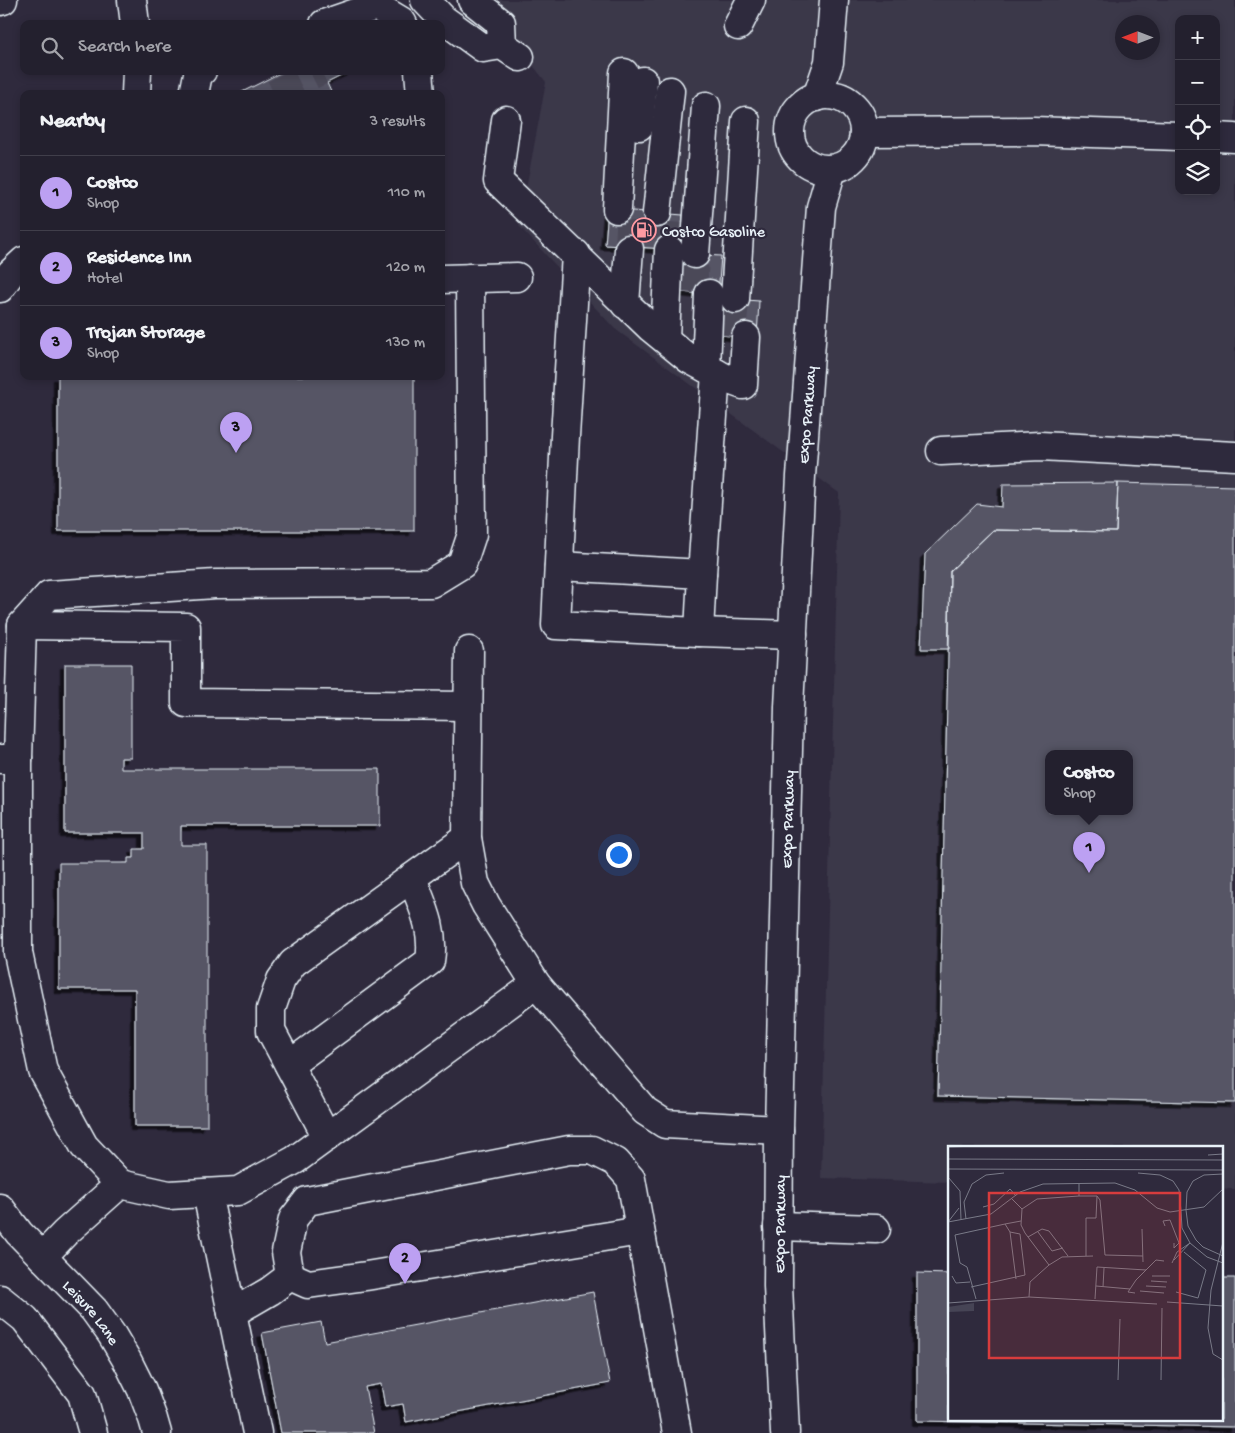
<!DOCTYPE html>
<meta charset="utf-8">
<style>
:root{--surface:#23202e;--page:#2b2836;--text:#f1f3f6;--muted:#a3a3aa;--line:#403e4a;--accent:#bca0f2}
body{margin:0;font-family:"Gochi Hand",sans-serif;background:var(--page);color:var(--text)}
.controls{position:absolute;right:15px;top:15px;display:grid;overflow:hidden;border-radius:10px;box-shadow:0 2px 8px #0003}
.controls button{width:45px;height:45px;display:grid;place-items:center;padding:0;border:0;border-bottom:1px solid var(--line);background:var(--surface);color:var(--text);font:25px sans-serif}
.compass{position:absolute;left:1115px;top:15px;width:45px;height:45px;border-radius:50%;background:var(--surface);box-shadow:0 2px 8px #0003;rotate:270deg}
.you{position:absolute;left:618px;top:854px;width:18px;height:18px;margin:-12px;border:4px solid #fff;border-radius:50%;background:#1a73e8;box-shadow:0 0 0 8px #1a73e833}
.badge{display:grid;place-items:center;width:32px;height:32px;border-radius:50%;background:var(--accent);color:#111;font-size:16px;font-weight:700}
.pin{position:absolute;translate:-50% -41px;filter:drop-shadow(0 1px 2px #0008)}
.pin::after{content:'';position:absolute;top:26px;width:18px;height:15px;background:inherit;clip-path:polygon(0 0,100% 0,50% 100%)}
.popup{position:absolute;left:1045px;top:750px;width:88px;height:65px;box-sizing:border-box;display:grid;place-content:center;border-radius:10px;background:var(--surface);filter:drop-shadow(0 1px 4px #0005);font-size:16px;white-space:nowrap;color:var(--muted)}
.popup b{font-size:19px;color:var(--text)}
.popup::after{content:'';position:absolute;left:50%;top:100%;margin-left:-10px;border:10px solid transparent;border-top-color:var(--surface)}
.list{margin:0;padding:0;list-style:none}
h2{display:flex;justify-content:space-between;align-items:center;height:65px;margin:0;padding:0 20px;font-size:21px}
h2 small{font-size:16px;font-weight:400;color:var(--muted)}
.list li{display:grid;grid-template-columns:32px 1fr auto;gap:15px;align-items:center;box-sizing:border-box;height:75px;padding:0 20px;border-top:1px solid var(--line)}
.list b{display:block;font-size:19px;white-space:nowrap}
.list p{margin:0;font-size:16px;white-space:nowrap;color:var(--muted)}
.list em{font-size:16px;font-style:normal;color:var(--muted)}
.icon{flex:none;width:28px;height:28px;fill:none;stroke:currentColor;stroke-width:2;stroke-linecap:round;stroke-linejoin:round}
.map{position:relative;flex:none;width:1235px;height:1433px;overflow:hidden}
.search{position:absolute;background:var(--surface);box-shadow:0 2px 8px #0003;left:20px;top:20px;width:425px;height:55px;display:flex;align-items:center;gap:12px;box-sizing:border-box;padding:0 18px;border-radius:10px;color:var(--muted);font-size:19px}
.panel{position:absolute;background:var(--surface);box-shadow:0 2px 8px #0003;left:20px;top:90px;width:425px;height:290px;border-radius:10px}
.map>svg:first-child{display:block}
.built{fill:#3b3749;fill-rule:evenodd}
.building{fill:#575565;stroke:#e8f1f8;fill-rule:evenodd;filter:url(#shadow)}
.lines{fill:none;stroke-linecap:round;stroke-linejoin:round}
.minor-tunnel{stroke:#4b4859;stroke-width:28;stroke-dasharray:28 14;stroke-linecap:butt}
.minor-casing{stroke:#e8f1f8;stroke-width:31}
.highway-casing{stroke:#e8f1f8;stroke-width:31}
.minor{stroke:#2f2a3d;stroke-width:28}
.highway{stroke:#2f2a3d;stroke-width:28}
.labels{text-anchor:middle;stroke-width:4.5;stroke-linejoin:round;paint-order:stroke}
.poi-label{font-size:16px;fill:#e8f1f8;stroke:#2f2a3d;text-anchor:start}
.street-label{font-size:16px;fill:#e8f1f8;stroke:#2f2a3d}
.inset-road{fill:none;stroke:#797a88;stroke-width:1}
.view{fill:#d83c3d;fill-opacity:0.15;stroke:#d83c3d;stroke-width:2.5}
.inset-edge{fill:none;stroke:#e8f1f8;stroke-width:2.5}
</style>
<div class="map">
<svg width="1235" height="1433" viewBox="0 0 1235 1433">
<defs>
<filter id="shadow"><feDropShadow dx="-4.5" dy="4.5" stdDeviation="0" flood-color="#0009"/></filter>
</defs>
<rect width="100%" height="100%" fill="#2f2a3d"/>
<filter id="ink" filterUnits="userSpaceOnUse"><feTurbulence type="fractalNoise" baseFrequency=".02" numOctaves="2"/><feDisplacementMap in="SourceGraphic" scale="10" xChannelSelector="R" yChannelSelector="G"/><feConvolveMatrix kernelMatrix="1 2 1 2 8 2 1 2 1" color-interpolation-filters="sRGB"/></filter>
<g filter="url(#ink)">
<path class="built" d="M481 0H1235V1189H1221V1147H949V1182L821 1178 839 493 615 329 519 226 546 82ZM1179 19H1216V191H1179ZM1122 22H1152V52H1122ZM1049 754H1129V812H1049Z"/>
<path class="building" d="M284 71H351L327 83 332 94H238Z
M608 209 683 215 680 250 605 245Z
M683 254 721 256 718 295 680 292Z
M721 298 759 301 757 338 719 335Z
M58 376H414V531H58Z
M1118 483 1235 486V1103L938 1096 950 571 993 530 1116 532ZM1049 754H1129V812H1049Z
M1118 483 1116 532 993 530 950 571 949 649H921L925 554 977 504 1002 507 1003 484Z
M65 664H131V758H121V769H380V826H181V845H207V1126H135V989H59V863H128V858H134V849H144V833H65Z
M917 1273 949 1274V1419H1221V1278H1235V1427L917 1421Z
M593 1292 610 1383 406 1422 403 1404 385 1407 381 1384 365 1387 374 1433H281L262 1333 321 1322 325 1342Z"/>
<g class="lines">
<path class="minor-tunnel" d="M274 94 321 71
M629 249 631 210
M669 250 672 214
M693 293 695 254
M732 336 735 299"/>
<g class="minor-casing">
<g id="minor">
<path d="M132 0 135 24"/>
<path d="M425 0 443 19 483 48 502 45 520 57"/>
<path d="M472 0 501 23 502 45"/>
<path d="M324 24 376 6 401 21 403 24"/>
<path d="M738 26 751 0"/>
<path d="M419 71 421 94"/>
<path d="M136 94 137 71"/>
<path d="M194 94 198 74 202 71"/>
<circle cx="827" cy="132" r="37"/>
<path d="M817 97 829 62 834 0"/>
<path d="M506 120 498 181 651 328 689 359 729 380 743 385 746 337"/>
<path d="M639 126 643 81"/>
<path d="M864 132 1033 131 1179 136"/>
<path d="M1216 137 1235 138"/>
<path d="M617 209 624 73"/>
<path d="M657 213 670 91"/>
<path d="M576 254 565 436 556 625 699 632 793 635"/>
<path d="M695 254 706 106"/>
<path d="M441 279 517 277"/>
<path d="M0 288 11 273 24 261"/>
<path d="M735 299 746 121"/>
<path d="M625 304 629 249"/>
<path d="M665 338 669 250"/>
<path d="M706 368 709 294"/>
<path d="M941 451 1040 446 1235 456"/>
<path d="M559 566 702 574"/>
<path d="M22 625 186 627V703L468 706"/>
<path d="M699 632 702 574 716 373"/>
<path d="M469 651 467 838 475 883 486 905 536 984"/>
<path d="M0 759H18L22 625 49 595 215 584 431 583 462 564 472 534 470 278"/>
<path d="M18 759V953L43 1071 84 1146 120 1184"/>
<path d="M289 1065 430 961C435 930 423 907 412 878"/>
<path d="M327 1137 271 1031V1009L281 980 293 963 467 838"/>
<path d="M207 1193 232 1313 270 1291 290 1276 286 1252 293 1219 307 1201 569 1150H592L616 1162 631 1179 677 1433"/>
<path id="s1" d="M0 1208 19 1233 94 1310 112 1335 128 1362 142 1390 153 1419 157 1433"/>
<path d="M778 1226 876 1229"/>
<path d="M42 1257 65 1233 120 1184 169 1195 238 1191 295 1160 536 984 645 1111 665 1124 779 1130"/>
<path d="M290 1276 308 1284 366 1276 640 1231"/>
<path d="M0 1299 25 1319 82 1394 93 1433"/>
<path d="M232 1313 257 1433"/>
<path id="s2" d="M785 1433 778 1286 779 1130 789 707 801 476 821 207 832 169"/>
</g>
</g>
<g class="highway-casing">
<path id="highway" d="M0 1 3 0"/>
</g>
<use href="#minor" class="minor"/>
<use href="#highway" class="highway"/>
</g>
</g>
<defs>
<g id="fuel-ring" transform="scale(1.25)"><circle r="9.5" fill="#2f2a3d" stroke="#ff9aa2" stroke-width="1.5"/><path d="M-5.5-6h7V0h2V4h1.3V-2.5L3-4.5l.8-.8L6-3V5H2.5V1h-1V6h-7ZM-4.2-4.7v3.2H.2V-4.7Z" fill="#ff9aa2"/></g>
</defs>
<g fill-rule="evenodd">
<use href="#fuel-ring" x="644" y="230"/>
</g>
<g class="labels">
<g class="poi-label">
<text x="662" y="236">Costco Gasoline</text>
</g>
<g class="street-label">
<text dy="6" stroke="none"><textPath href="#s2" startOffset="1019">Expo Parkway</textPath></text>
<text dy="6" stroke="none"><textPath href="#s2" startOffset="614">Expo Parkway</textPath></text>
<text dy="6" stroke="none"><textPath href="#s2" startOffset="209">Expo Parkway</textPath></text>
<text dy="6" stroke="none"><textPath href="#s1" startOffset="139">Leisure Lane</textPath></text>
</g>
</g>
<g transform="translate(948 1146)">
<rect width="275" height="275" fill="#2f2a3d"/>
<path d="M26 157V165L0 166V161Z" fill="#464455"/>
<path class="inset-road" d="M0 1 31 0M260 9 275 8M0 13 275 14M0 23 275 24M190 27 212 29 225 35 231 44 233 65M0 31 12 45 13 74M131 37V50H149L152 54 157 109 195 110M64 53 74 63 73 79 77 87 101 119 82 136 81 151M35 61 46 58 62 43 68 50M74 63 89 53 131 50M238 64 240 80 248 94 255 101 275 110M238 64 239 46 245 35 256 29 275 28M233 65 234 82 242 97 259 111 275 117M18 73 16 56 24 38 38 29 56 27M0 76 43 68 72 46 95 38 167 37 187 44 209 62 222 66 256 61 275 43M0 76 11 62M217 80 215 75 222 74 231 97 226 102V97M194 83 195 116M62 86 68 133M90 86 104 105 115 102M80 91 94 83 101 85 120 110M275 96 263 144 260 182 265 208 275 214M138 110V72H148L149 50M226 114 242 97M224 117 229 106 242 97M101 119 114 111 145 110M4 130 8 137 22 136M204 130H222M203 135 219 136M148 140 182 143M198 140 218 141M23 141 77 129 72 88 62 86 57 78 73 75M155 141 156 122M192 145 216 147M228 146 250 152 258 124 236 106M187 147 180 146 188 134 208 114 216 115M28 153 19 121 12 117 7 89 57 78M147 153 149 121 198 124M219 156 275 160M0 157 81 151 209 158M170 234 172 173M213 234 214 162"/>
<path class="view" d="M41 47H232V212H41Z"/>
<rect width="275" height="275" class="inset-edge"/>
</g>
</svg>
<div class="controls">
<button>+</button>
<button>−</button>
<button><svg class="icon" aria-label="locate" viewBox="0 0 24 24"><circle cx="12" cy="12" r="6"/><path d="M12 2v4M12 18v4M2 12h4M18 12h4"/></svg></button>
<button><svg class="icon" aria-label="layers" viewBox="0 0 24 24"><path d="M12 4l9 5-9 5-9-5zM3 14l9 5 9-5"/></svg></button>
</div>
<svg class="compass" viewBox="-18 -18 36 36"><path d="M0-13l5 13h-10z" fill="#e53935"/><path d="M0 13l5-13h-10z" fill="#a3a3aa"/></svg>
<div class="you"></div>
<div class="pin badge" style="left:1089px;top:873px">1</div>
<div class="popup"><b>Costco</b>Shop</div>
<div class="pin badge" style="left:405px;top:1284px">2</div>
<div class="pin badge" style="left:236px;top:453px">3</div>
<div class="search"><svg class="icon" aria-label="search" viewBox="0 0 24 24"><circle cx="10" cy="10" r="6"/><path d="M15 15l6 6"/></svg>Search here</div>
<section class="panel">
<h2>Nearby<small>3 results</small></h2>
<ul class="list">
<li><span class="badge">1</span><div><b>Costco</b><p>Shop</p></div><em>110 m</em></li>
<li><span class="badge">2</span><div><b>Residence Inn</b><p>Hotel</p></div><em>120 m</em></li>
<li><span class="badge">3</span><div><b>Trojan Storage</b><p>Shop</p></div><em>130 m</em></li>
</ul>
</section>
</div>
